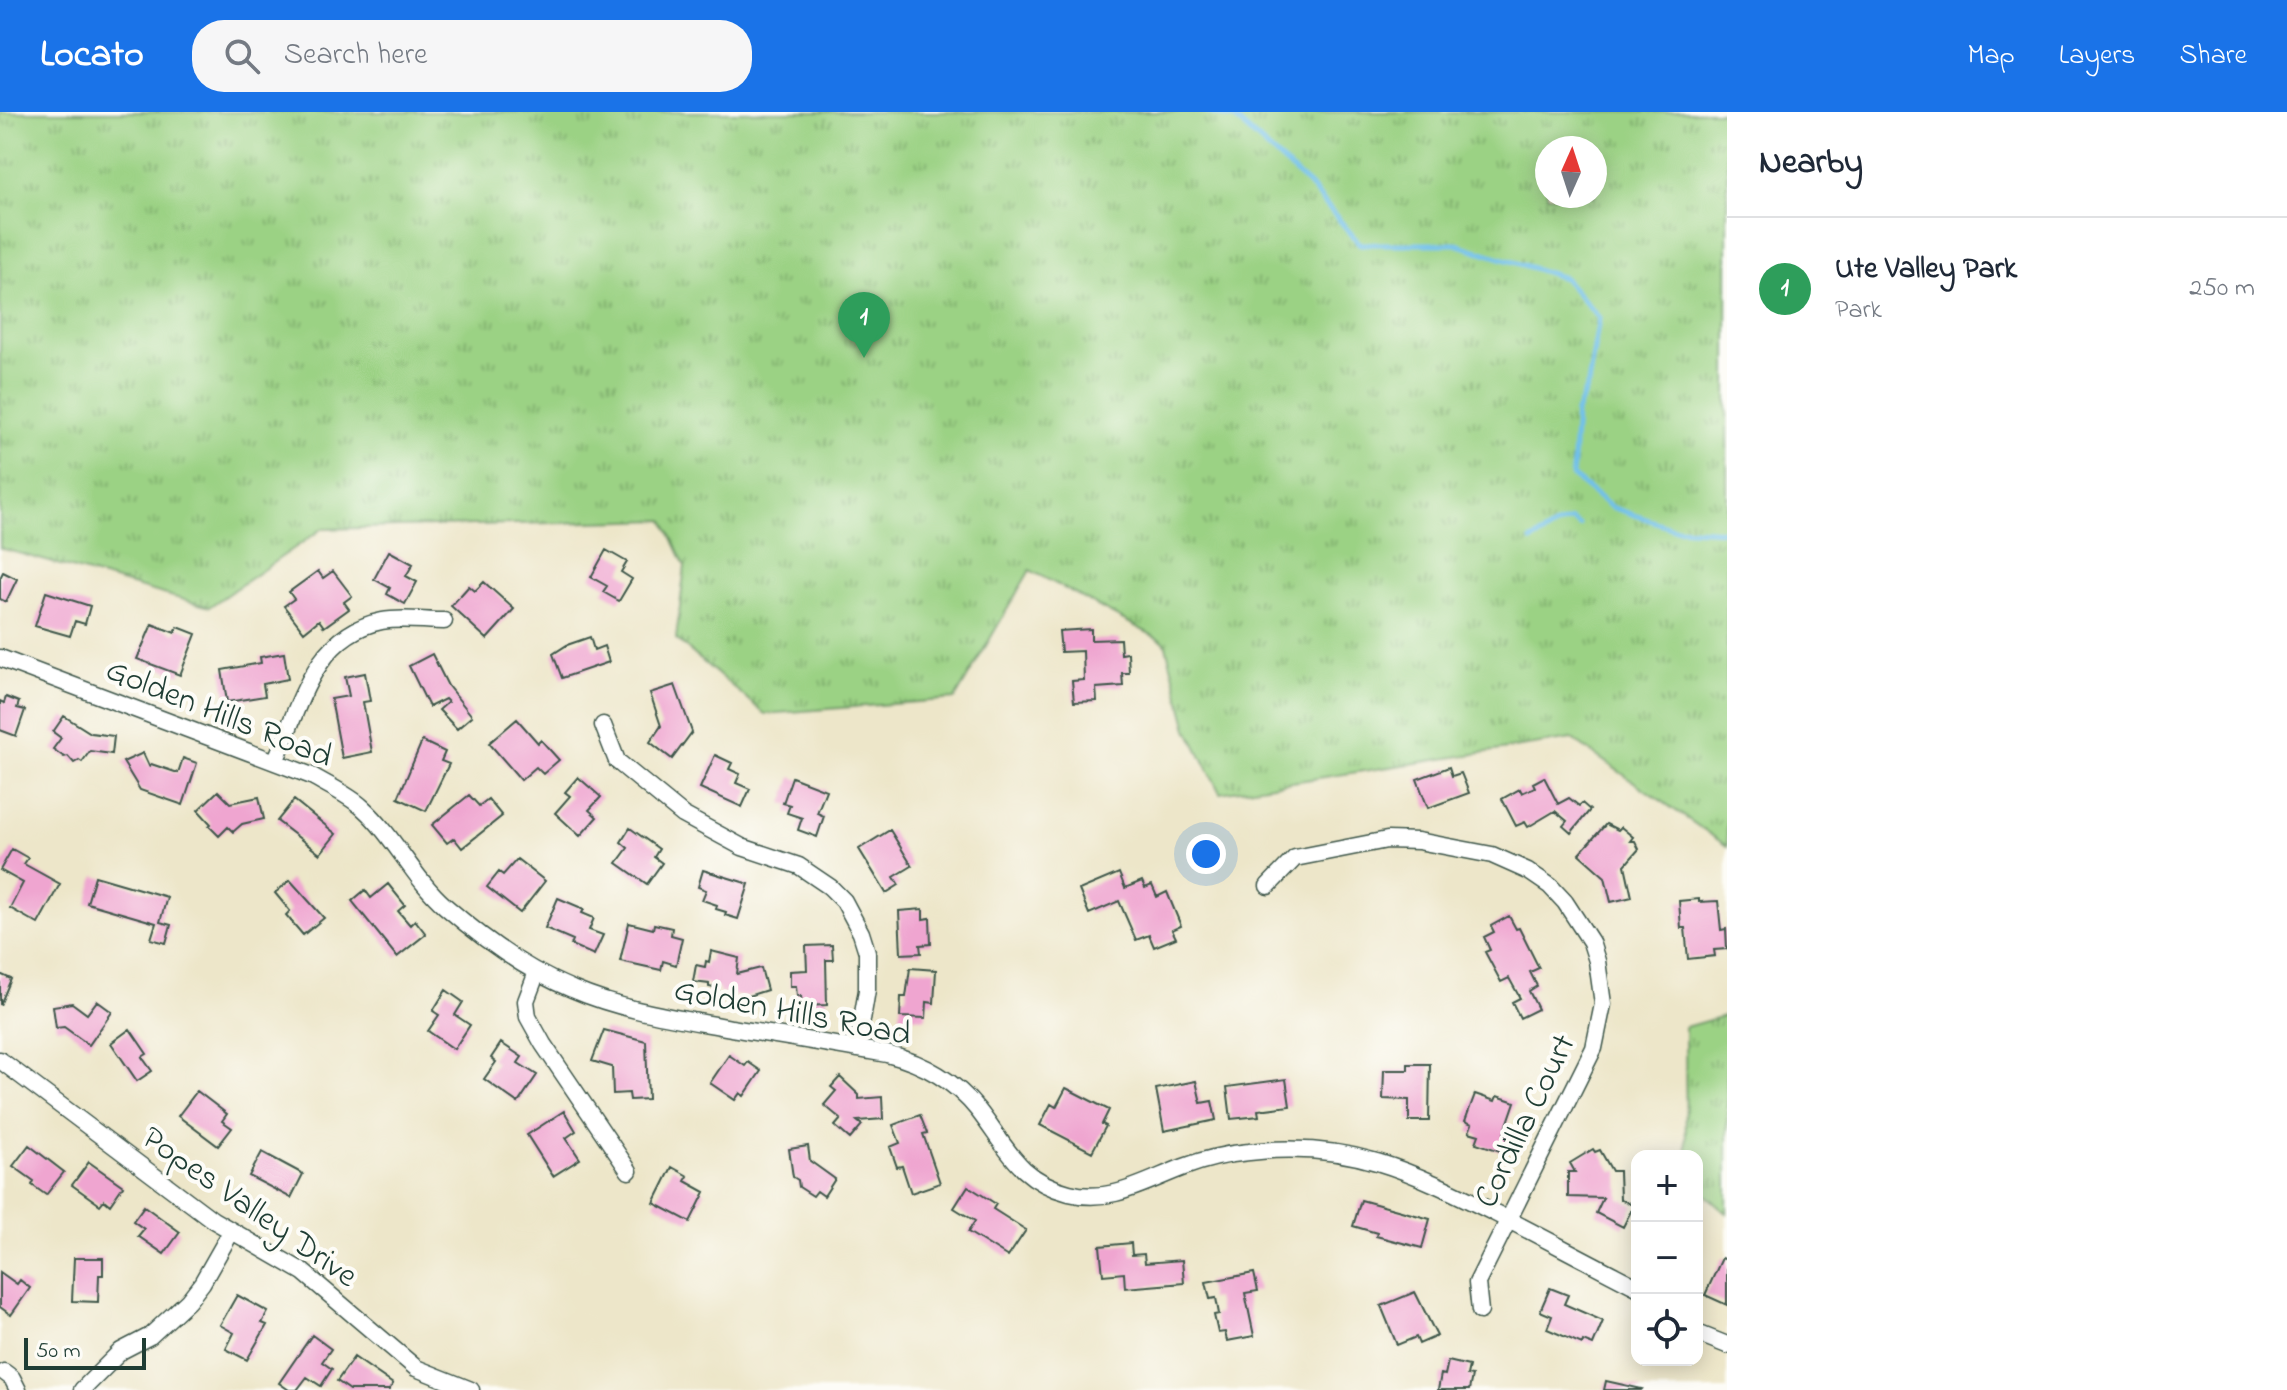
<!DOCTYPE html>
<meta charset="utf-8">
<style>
:root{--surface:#fff;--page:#f6f6f7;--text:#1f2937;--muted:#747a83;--line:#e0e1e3;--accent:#1a73e8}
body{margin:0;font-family:"Indie Flower",sans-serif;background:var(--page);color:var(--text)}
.controls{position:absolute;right:24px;bottom:24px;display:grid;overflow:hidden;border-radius:16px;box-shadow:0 4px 20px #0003}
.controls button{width:72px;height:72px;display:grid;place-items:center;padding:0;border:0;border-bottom:2px solid var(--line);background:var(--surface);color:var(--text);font:40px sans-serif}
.compass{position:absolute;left:1535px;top:24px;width:72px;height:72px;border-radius:50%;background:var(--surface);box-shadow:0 4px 20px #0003;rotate:3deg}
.scale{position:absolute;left:24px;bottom:20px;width:122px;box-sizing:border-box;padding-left:8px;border:4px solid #1f3d34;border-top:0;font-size:22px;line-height:28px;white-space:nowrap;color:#1f3d34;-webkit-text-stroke:6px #fdfcf7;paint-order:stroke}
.you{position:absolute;left:1206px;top:742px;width:28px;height:28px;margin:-20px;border:6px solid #fff;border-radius:50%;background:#1a73e8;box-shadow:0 0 0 12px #1a73e833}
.badge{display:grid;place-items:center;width:52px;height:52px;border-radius:50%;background:var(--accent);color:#fff;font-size:26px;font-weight:700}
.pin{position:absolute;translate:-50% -66px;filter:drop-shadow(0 2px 4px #0008)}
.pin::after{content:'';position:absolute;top:42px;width:28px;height:24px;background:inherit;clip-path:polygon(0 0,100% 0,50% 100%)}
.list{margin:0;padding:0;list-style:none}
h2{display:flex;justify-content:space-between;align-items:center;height:104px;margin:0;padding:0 32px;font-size:34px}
h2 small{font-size:26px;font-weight:400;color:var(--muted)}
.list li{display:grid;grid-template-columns:52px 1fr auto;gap:24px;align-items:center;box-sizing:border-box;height:144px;padding:0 32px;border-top:2px solid var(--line)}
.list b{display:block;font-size:30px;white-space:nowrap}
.list p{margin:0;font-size:26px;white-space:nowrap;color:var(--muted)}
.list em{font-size:26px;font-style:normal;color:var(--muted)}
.icon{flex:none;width:44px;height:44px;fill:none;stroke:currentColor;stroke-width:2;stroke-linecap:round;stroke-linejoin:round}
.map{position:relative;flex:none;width:1727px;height:1278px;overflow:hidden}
header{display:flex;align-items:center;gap:48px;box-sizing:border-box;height:112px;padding:0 40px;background:var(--accent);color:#fff}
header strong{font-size:38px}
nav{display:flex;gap:44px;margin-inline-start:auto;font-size:28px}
.search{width:560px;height:72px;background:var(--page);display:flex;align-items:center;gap:20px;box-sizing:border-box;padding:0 28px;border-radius:32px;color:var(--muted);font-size:30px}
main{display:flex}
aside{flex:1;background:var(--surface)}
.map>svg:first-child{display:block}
.grass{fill:url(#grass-tufts);stroke:#5d885c;stroke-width:2;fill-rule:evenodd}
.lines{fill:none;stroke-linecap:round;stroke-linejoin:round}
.stream{stroke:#70c0eb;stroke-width:5}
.building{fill:#efa5d0}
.minor-casing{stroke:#3e564a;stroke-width:19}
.minor{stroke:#fff;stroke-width:16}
.labels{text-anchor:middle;stroke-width:8;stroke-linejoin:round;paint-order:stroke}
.street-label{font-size:34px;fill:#1f3d34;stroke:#fdfcf7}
</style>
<header>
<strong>Locato</strong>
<div class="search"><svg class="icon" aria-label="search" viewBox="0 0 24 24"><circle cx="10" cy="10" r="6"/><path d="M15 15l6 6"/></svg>Search here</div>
<nav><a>Map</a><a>Layers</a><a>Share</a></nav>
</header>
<main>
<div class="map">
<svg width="1727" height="1278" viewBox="0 0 1727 1278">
<defs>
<pattern id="grass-tufts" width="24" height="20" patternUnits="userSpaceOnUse" patternTransform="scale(2)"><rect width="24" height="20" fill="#9bd284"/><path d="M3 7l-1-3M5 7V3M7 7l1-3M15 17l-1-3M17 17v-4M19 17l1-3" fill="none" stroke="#7eac6d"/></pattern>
</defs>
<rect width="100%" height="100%" fill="#fdfcf7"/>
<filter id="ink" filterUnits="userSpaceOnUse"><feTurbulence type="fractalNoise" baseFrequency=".0125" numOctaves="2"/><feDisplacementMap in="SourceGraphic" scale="16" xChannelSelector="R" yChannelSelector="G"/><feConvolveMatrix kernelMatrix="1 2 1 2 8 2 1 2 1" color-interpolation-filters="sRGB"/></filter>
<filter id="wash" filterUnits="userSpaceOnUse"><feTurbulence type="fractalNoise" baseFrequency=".006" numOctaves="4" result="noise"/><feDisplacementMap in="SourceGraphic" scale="32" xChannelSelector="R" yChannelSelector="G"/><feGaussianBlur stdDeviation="1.8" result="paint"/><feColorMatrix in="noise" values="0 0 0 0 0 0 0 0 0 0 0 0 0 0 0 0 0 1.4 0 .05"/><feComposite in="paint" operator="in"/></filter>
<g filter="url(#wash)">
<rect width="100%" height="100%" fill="#ede6c9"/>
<path class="grass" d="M0 0H1727V734L1572 627 1220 681 1188 617 1165 530 1030 458 955 587 765 602 676 527 685 454 664 408 322 417 209 495 0 436ZM1547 36H1595V84H1547Z
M1727 903V1101L1697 1075V1044H1686L1685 915Z"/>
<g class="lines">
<path class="stream" d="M1207 0 1234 6 1309 73 1360 132H1456L1564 166 1599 206 1588 272 1576 300 1572 364 1611 395 1673 416 1727 419
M1531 429 1559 412 1571 408 1579 413"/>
</g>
<g id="blocks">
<path class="building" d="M606 438 627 450 621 460 632 467 619 489 603 480 607 474 591 465Z
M389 439 413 452 406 464 417 470 405 492 387 482 390 476 374 467Z
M318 459 323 466 333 459 352 484 344 490 349 497 324 515 319 508 304 520 284 494 294 487 289 480Z
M3 460 17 467 6 490 0 487V466Z
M484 470 514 497 487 527 451 494 469 474 475 479Z
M46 480 90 494 85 512 75 509 70 524 35 514Z
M152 512 175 521 178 515 196 522 180 563 137 547Z
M1091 517V528L1120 527 1121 542 1128 541 1129 561H1122L1123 574 1096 576 1097 589 1074 590 1072 569 1084 568 1083 539 1061 540 1059 519Z
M590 525 594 538 604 534 609 550 562 566 553 542 567 533Z
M284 541 288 567 263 572 265 584 227 590 222 558 261 551 260 545Z
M432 542 448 574 472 604 457 617 439 598 448 590 445 587 429 595 409 554Z
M365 561 370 589 363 590 372 640 342 646 331 587 349 584 345 565Z
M675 573 692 620 672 647 650 630 661 614 650 581Z
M6 585 19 590 17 596 25 598 16 624 0 618V589L4 591Z
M64 604 91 621 114 624 112 642 90 639 82 650 79 648 74 651 68 644 64 645 53 637 61 626 53 620Z
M517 607 538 631 541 628 559 648 543 662 536 655 521 668 489 631Z
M422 629 445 640 441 649 449 652 426 699 398 686Z
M143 641 149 654 151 652 178 661 183 646 197 651 183 693 140 678 123 650Z
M715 643 732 651 729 657 740 662 736 671 750 677 742 695 700 676Z
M1449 655 1452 664 1461 661 1469 681 1428 696 1417 667Z
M578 665 601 685 589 698 597 705 580 724 555 701 570 684 565 680Z
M792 665 826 678 817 701 824 704 817 725 798 718 802 706 787 701 790 693 783 691Z
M1544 665 1558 692 1569 686 1579 694 1582 691 1590 698 1571 721 1563 714 1567 709 1555 699 1528 715 1525 710 1516 714 1502 687 1520 677 1522 681 1535 675 1533 671Z
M218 679 230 691 259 685 264 707 242 712 233 720 228 715 219 724 209 714 211 712 198 698Z
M469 683 479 694 488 687 502 704 462 736 454 726 447 731 432 713Z
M294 688 336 722 320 742 277 709Z
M1606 712 1618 718 1621 715 1633 725 1630 729H1635L1639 737 1625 753 1632 785 1611 790 1605 765 1579 742Z
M630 716 659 737 654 745 662 751 647 772 617 751 628 736 621 730Z
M890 718 912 754 894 765 899 773 886 781 859 737Z
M12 737 28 746 24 752 60 772 38 812 10 796 23 771 0 758Z
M517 747 545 769 520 801 487 775 499 760 503 763Z
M703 758 749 772 738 807 725 803 726 800 716 797 717 793 702 788 706 778 698 775Z
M1119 761 1125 776 1142 769 1145 776 1152 773 1157 785 1167 780 1181 814 1172 818 1176 826 1154 835 1149 823 1136 828 1119 789 1089 802 1079 778Z
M95 764 167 785 160 810 171 813 166 831 151 827 156 811 87 791Z
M290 768 324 806 303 823 286 803 290 799 275 781Z
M388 772 405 793 398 799 410 813 415 808 426 822 397 845 352 789 365 778 371 786Z
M558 786 584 797 582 801 594 806 589 818 603 823 594 843 571 833 573 828 545 816Z
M1699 787V790L1718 789 1721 818 1726 817 1727 837 1714 838 1715 844 1688 847 1685 816H1681L1679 789Z
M923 797V807L930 806 931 832 920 833 921 841 901 842 899 799Z
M1509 804 1516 817 1519 816 1539 856 1530 860 1537 874 1529 879 1538 897 1520 906 1512 890 1520 886 1509 866 1501 870 1485 840 1490 838 1484 825 1494 820 1491 814Z
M629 811 653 817 654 812 672 816 671 823 682 826 676 853 663 849 661 858 620 849Z
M832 833 833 848H826L827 893 802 894 801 884H797L796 874H790V859L807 858 806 834Z
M711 839 739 846 737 862 761 856 767 878 745 885 719 881V877L709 875V872L693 870 696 853 705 855 706 849 709 850Z
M910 856 936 858 934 891 927 890 926 906 900 905 901 885H906Z
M0 862 11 867 0 893Z
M446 878 463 890 455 903 470 913 454 937 428 919 439 903 433 899Z
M97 889 112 900 89 933 64 915 56 916 53 894 72 891 87 902Z
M130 917 147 942 142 945 152 959 137 969 111 931Z
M604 918 646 929 648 987 630 988 629 981 613 982 612 955 592 949Z
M501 931 522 945 518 951 537 963 518 991 484 967 496 950 491 946Z
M729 943 745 954 748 950 761 959 744 984 740 981 735 988 710 971Z
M1408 952H1430L1429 1009H1409V988L1383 987 1384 958H1408Z
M840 965 859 983V987L882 985 883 1007 857 1009 862 1013 850 1027 835 1014 841 1007 824 993 836 979 831 975Z
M1286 967 1290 994 1258 998 1259 1004 1231 1007 1227 975Z
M1196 969 1201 991 1212 989 1216 1008 1164 1019 1156 977Z
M1066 976 1109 998 1102 1012 1106 1014 1092 1040 1040 1013 1051 992 1056 995Z
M197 979 227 1002 222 1009 232 1016 218 1034 178 1004Z
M1475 982 1495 989 1497 984 1515 990 1504 1022 1509 1023 1503 1040 1476 1031 1479 1023 1469 1020 1472 1012 1465 1009Z
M564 999 576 1019 566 1026 580 1047 553 1064 527 1023Z
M920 1003 927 1021 923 1022 940 1071 911 1081 902 1054 897 1055 890 1035 900 1031 893 1013Z
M29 1033 64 1060 46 1083 32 1073 34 1069 13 1054Z
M808 1034 810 1049 835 1067 824 1084 817 1079 813 1084 799 1075 798 1068 793 1065 789 1037Z
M1593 1037 1595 1040 1600 1038 1612 1059H1619L1620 1087 1634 1093 1623 1115 1596 1101 1603 1086 1568 1085V1060H1575L1570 1051Z
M262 1040 303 1062 291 1086 249 1064Z
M89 1050 123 1074 110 1093 104 1088 100 1093 72 1073Z
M672 1055 688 1064 685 1069 705 1080 690 1110 654 1091Z
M968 1074 996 1092 993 1097 1026 1118 1008 1145 968 1120 975 1109 954 1096Z
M1361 1088 1430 1107 1422 1136 1376 1124 1377 1121 1353 1114Z
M144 1094 180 1120 164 1142 138 1124 144 1117 133 1109Z
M1131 1131 1132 1143 1144 1142 1145 1151 1182 1148 1184 1171 1125 1176 1124 1161 1103 1163 1100 1134Z
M74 1146H103V1163H99L98 1190 72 1189Z
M1722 1146 1727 1148V1193L1705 1183Z
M0 1160 17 1172 20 1168 30 1176 11 1203 0 1195Z
M1254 1161 1258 1179 1245 1181 1254 1224 1227 1229 1225 1220 1218 1221 1214 1203 1219 1202 1216 1186 1210 1187 1206 1170Z
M1550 1176 1568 1183 1564 1192 1603 1209 1593 1233 1583 1229 1582 1232 1547 1217 1552 1204 1540 1199Z
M1415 1180 1437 1224 1419 1232 1416 1225 1397 1233 1381 1194Z
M237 1183 268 1200 262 1211 267 1213 247 1248 226 1237 234 1221 220 1213Z
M312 1223 331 1237 322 1250 332 1257 321 1274 307 1265 297 1278H289L279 1271Z
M354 1245 393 1272 389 1278H350L337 1269Z
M1448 1249 1469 1254 1467 1263 1472 1264 1469 1278H1438L1441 1262 1445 1263Z
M1606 1269 1642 1277 1641 1278H1604Z"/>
</g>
</g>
<g filter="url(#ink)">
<use href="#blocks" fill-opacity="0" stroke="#3e564a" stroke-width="2"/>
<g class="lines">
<g class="minor-casing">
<path id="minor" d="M0 546 312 664C329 674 349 683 363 696 395 725 413 766 445 794 483 827 525 858 572 877 623 899 676 906 731 916 783 924 835 933 887 942 923 951 954 968 978 998 1007 1035 1018 1068 1069 1081 1111 1092 1146 1069 1184 1055 1205 1047 1227 1042 1249 1040 1349 1028 1411 1059 1497 1102 1544 1126 1590 1151 1637 1175
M603 613 617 649 683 703 742 735 799 754 830 775 844 789 861 821 867 840V878L857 937
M275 650C299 596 314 522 382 509 402 505 424 509 444 509
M1268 774 1295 746 1387 728 1418 729 1492 743 1528 759 1550 774 1565 790 1591 830 1597 849 1603 892 1594 936 1477 1171 1480 1199
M537 860 526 889 528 905 543 932 629 1059
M0 948 213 1108 303 1160 416 1256 471 1278
M1697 1221 1727 1233
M4 1260 12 1266 18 1278
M82 1278 121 1239 150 1224 188 1189 202 1171 231 1120"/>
</g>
<use href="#minor" class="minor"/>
</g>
</g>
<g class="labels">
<g class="street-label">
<text transform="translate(220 599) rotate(22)" y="12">Golden Hills Road</text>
<text transform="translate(793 898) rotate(11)" y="12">Golden Hills Road</text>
<text transform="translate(1523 1008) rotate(-64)" y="12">Cordilla Court</text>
<text transform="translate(251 1093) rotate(35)" y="12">Popes Valley Drive</text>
</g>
</g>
</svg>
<div class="controls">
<button>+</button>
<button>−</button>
<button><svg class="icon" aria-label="locate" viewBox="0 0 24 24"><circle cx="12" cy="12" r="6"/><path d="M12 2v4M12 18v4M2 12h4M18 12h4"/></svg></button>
</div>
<svg class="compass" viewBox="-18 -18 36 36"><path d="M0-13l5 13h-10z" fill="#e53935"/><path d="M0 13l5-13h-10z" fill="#747a83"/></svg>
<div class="scale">50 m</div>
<div class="you"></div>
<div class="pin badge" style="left:864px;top:246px;background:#2e9e5b">1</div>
</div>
<aside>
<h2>Nearby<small></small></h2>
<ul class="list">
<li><span class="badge" style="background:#2e9e5b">1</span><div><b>Ute Valley Park</b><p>Park</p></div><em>250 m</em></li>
</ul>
</aside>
</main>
